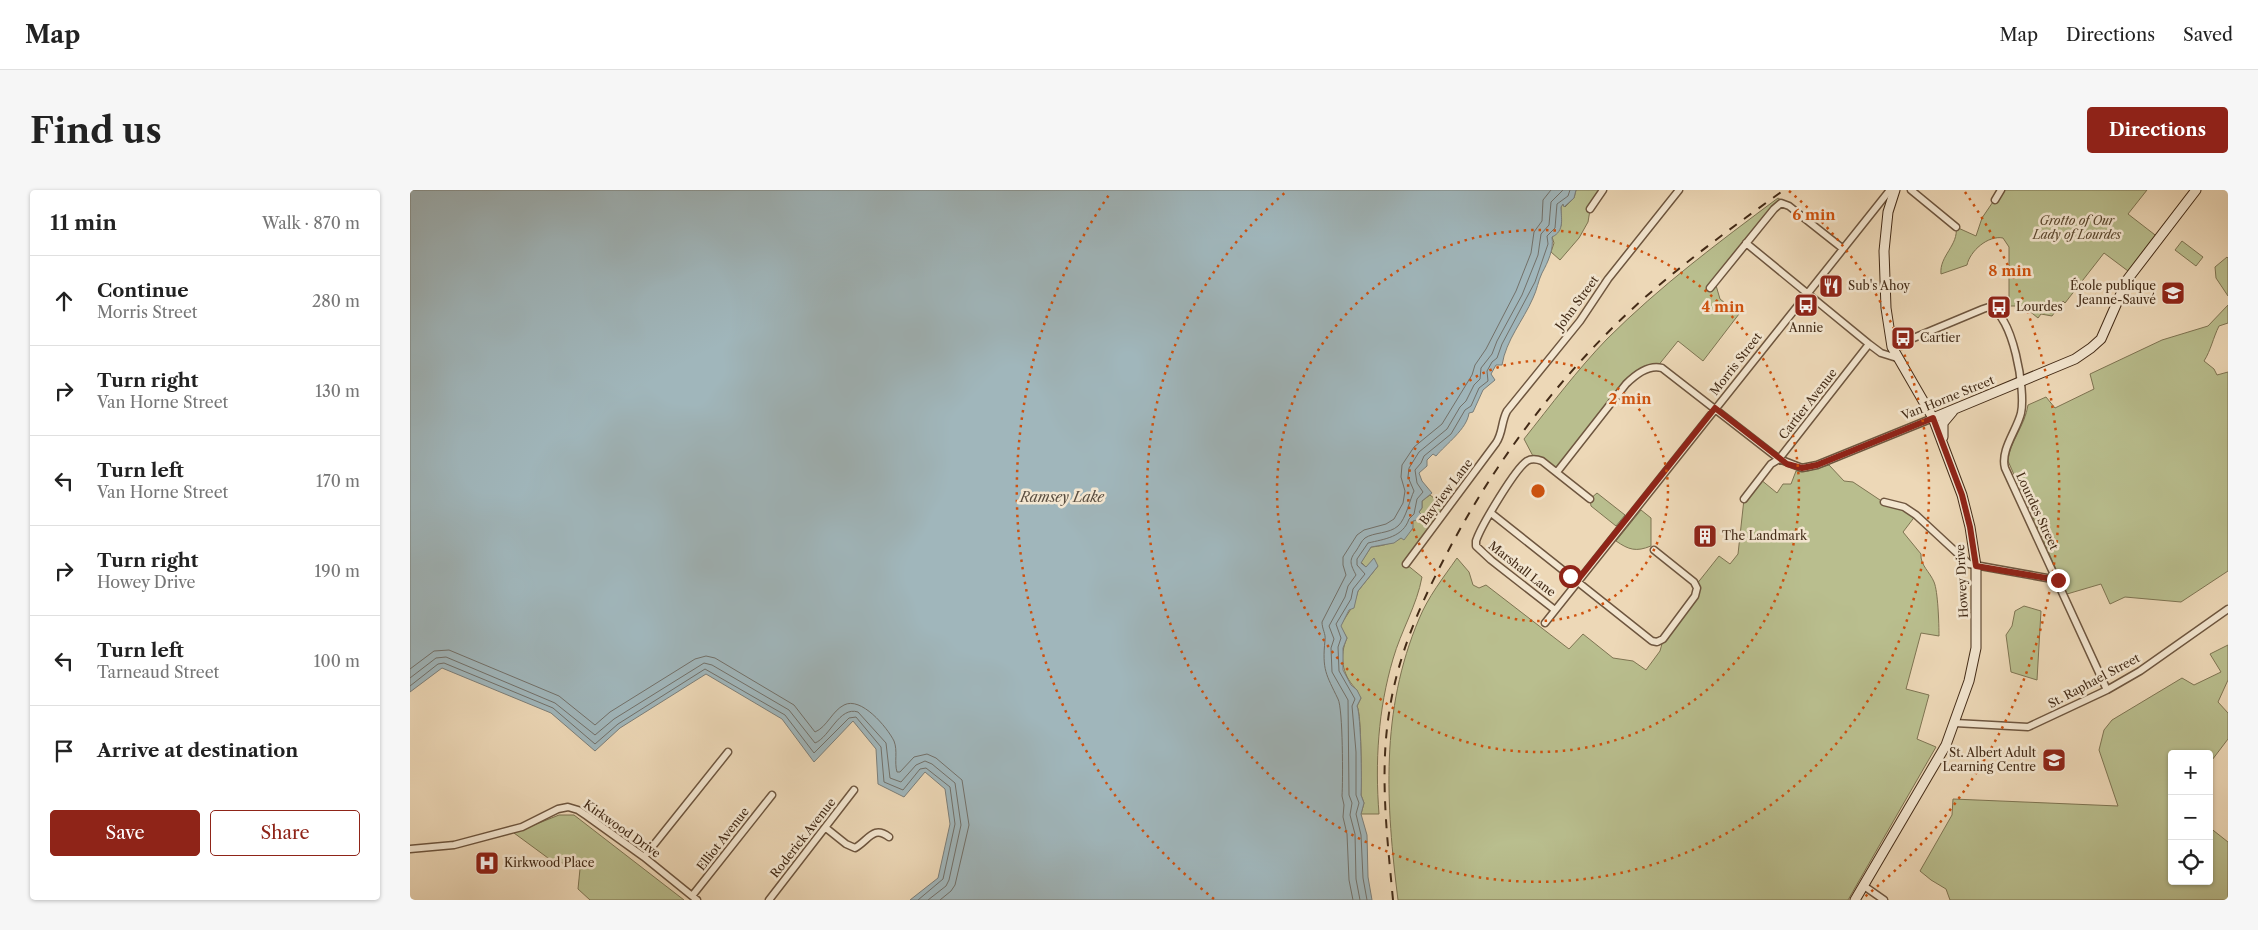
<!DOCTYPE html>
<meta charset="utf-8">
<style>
:root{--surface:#fff;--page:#f6f6f6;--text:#222;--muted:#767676;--line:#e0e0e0;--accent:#8f2418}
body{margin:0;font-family:"Libre Caslon Text",serif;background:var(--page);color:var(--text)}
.controls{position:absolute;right:15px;bottom:15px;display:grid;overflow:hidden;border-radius:5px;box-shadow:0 1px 4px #0004}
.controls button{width:45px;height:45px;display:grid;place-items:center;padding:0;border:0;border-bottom:1px solid var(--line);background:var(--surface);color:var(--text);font:25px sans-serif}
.stop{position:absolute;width:15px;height:15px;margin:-11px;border:4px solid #8f2418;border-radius:50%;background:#fff}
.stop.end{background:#8f2418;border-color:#fff;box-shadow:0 1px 5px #0008}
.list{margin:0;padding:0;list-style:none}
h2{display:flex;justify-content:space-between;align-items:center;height:65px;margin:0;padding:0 20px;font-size:21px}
h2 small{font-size:16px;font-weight:400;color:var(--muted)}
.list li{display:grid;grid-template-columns:32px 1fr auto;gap:15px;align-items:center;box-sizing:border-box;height:90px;padding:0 20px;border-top:1px solid var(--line)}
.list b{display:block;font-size:19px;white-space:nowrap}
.list p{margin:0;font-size:16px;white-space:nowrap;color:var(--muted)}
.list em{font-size:16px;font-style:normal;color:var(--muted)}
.actions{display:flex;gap:10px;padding:15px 20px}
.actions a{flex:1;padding:11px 0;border:1px solid var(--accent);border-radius:5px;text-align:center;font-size:18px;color:var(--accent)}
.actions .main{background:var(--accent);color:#fff}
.icon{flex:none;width:28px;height:28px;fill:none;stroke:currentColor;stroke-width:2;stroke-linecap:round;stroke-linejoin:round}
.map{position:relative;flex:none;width:1818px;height:710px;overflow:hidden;border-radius:5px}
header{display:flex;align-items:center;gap:30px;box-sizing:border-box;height:70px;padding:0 25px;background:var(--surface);border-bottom:1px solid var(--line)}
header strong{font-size:24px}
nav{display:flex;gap:28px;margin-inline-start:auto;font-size:18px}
.intro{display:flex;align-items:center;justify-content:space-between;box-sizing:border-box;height:120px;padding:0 30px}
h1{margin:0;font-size:35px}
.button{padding:12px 22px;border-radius:5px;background:var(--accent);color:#fff;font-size:18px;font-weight:700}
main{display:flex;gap:30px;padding:0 30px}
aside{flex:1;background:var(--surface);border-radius:5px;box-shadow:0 1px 4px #0004}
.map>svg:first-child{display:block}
.green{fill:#b9be8e;stroke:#7e7452}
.water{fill:#a0b6bb;stroke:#7b7e79}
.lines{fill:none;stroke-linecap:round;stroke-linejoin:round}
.shore{stroke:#727069;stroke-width:1}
.street-casing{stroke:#6e563f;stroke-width:9}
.secondary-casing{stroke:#432b17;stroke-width:11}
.street{stroke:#f3e6d0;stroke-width:6}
.secondary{stroke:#f3e6d0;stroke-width:9}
.rail{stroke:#432b17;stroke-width:2;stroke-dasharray:9 9;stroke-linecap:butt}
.route{stroke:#8f2418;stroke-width:6}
.ring{fill:none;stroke:#cf520e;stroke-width:2.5;stroke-dasharray:2.5 5}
.labels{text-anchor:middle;stroke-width:5;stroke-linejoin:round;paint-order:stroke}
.park-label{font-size:12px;font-style:italic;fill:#5b482f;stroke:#f3e6d0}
.poi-label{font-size:12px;fill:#432b17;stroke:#f3e6d0;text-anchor:start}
.street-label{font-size:12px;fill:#432b17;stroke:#f3e6d0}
.water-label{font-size:14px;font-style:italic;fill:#5a4e40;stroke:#f3e6d0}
.centre{fill:#cf520e;stroke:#f3e6d0;stroke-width:2.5}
.ring-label{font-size:15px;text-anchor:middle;font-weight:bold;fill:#cf520e;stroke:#f3e6d0;stroke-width:5;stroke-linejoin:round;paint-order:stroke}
</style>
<header>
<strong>Map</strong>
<nav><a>Map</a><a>Directions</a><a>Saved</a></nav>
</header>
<div class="intro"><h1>Find us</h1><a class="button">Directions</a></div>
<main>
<aside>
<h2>11 min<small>Walk · 870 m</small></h2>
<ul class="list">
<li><svg class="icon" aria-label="ahead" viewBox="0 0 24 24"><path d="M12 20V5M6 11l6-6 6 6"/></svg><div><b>Continue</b><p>Morris Street</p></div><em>280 m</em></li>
<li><svg class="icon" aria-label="right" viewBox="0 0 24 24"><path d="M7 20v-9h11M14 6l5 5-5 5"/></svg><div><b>Turn right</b><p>Van Horne Street</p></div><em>130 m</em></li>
<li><svg class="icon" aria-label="left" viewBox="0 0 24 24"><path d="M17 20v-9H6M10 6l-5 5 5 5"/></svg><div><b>Turn left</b><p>Van Horne Street</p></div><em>170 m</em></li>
<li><svg class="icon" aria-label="right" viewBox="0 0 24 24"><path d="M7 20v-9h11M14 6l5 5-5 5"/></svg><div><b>Turn right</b><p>Howey Drive</p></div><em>190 m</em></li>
<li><svg class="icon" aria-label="left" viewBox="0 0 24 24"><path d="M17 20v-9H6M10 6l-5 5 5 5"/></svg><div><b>Turn left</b><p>Tarneaud Street</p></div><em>100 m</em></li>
<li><svg class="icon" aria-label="arrive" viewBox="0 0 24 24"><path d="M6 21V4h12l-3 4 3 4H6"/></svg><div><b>Arrive at destination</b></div></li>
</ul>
<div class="actions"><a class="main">Save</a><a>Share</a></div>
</aside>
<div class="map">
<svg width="1818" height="710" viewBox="0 0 1818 710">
<rect width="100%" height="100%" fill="#edd8b7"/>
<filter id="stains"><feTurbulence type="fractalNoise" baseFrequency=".004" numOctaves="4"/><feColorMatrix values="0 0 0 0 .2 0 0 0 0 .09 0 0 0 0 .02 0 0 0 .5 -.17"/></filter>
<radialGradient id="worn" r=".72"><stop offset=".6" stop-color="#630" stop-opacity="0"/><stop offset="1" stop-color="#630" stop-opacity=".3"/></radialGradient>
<path class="green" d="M1166 0H1193L1180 20 1178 32 1169 48 1150 70 1141 62 1144 53 1142 47 1151 36V17L1153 14 1155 17 1164 8Z
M1591 0H1737L1718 24 1749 48 1722 84 1694 63 1655 113 1653 111 1642 126 1631 124 1628 128 1613 116H1599V57L1593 48C1578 45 1560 61 1557 75L1531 84C1529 66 1549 55 1546 37L1566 46 1572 28Z
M1368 8 1371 10 1305 92 1310 109 1329 124 1293 171 1268 151 1247 177 1227 184 1147 282 1124 268 1114 249C1141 215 1167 180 1197 149 1250 96 1309 52 1368 8Z
M1772 51 1793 67 1786 76 1765 60Z
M1817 67 1818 68V106L1806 88 1805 77Z
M1818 115V133L1809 136C1803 148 1801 160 1794 171L1804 179 1807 185 1818 182V381L1771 412 1715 407 1700 414 1691 394 1657 404 1598 271C1599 253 1615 236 1618 215L1636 207 1645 218 1684 199 1680 184 1752 150 1798 136Z
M1419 275 1434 291 1443 292 1473 312 1488 316 1506 325 1493 342 1511 364C1510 375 1520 382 1524 392 1528 401 1529 434 1529 446L1511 443 1496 499 1519 505 1507 549 1526 557 1438 710H988C976 614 970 521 1009 429 1018 407 1033 388 1047 368L1059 382 1063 395 1069 398 1076 395 1159 459 1173 444 1203 468 1223 471 1236 480 1250 461 1253 450 1285 406 1286 395 1309 366 1320 374 1328 364 1334 309 1350 289 1367 303 1373 294H1381L1386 281H1398Z
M1187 303 1215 325 1206 336 1181 316 1180 309Z
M1020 305 1038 319 996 374 1012 387C1007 415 991 441 983 469 968 520 965 572 969 624H951L954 613 951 605C951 591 952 525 947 516L951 508C948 505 948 501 945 498 932 484 929 466 937 448L930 436 944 414 948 401 968 376 956 377 951 372 961 357C977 356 1001 348 1003 331L1012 326 1009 322 1012 318V311Z
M1231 320 1241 328V356C1226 362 1219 360 1206 351Z
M1614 416 1631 421 1627 490 1601 482 1596 445 1602 436 1605 421Z
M1818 455V490L1808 512 1818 523V549L1799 574V564H1762V691H1799V637L1818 652V710H1540L1536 699 1521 690 1510 681 1542 625 1543 609 1708 616 1689 560 1694 540 1702 530 1772 488 1784 495 1811 482 1800 464Z
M149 625H164L274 710H180L168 699 170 679 138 668 104 643Z"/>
<path class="water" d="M0 0H1166L1164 8 1154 17 1153 14 1151 17C1151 28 1155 41 1142 47 1144 59 1138 72 1132 83 1128 91 1127 100 1123 108 1113 131 1096 150 1092 175H1086L1081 184 1085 190 1073 200 1063 222 1059 223C1057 239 1036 254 1026 266L1023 264 1017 270V276L1009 283 1012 291 1022 303 1012 311V318L1009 322 1013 326 1011 329 1003 331V338L994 350 991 348 984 353 961 357 951 373 956 377 964 368 968 376 948 401 944 418 939 420 931 436 937 448 933 458V480L941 495 947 500 951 508 947 516C951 524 952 593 951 605L954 613 951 624 957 645 958 687 962 710H500L528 688 540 634 535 599 515 582 494 607 468 594 466 559 443 531 404 572 372 529 296 484 210 538 185 561 141 523 32 478 0 502Z"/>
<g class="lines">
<path class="shore" d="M0 479 24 461 39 460 149 506 185 535 200 522 285 469 296 466 305 468 384 515 405 542C417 537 422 521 434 515 451 506 477 537 484 551 488 561 484 572 487 582H490L504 567 517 564 526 568 552 590 559 635 545 695 541 701 530 710
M0 488 26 468 36 467 145 513 185 545 204 529 294 473 302 475 379 520 405 553C420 547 429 516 448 522L476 553 480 588 491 592 506 575 515 571 522 574 545 593 551 635 539 690 536 696 518 710
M0 496 28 474 34 473 143 518 185 554 208 534 295 479 375 525 404 563 439 528 446 527 471 557 474 592 493 600 510 579 516 578 540 597 545 634 533 689 508 710
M943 710 939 690 937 644 933 627 934 615 932 606C933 592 933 518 928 509 916 484 912 480 915 450 916 444 912 439 912 432L936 385 933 375V367L947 345 954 340 976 334 984 329 993 313 995 301 991 287 992 275 1004 257 1032 234 1062 185 1065 175 1076 159 1106 101 1121 63 1124 42 1132 31 1133 10 1141 0
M950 710 946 689 945 644 940 625 942 613 939 605 938 510 922 482 921 458 924 449 919 436 935 407 938 396 946 385C941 375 938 371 946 361 949 357 951 351 955 348 964 342 979 344 988 336 996 329 1000 309 1004 301L998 287 999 278 1009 262 1037 239 1050 217 1056 211 1064 195 1070 189 1071 178 1082 164 1087 151 1112 105 1128 65 1131 44 1139 35 1141 12 1153 0
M957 710 953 688 951 645 946 624 949 613 946 605V562L942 516 945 509 929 481 928 457 931 448 926 434 941 409 943 399 955 384 947 375V369L958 353C975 349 993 347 999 329L1004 324 1007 309 1013 302 1007 293 1005 280 1011 273 1014 266 1041 244 1055 220 1061 216 1069 198 1078 191 1077 181 1082 172 1087 168 1092 154 1125 92 1138 54 1137 46 1145 38 1147 14 1158 6 1160 0"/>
<g class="street-casing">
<path id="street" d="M1501 0 1546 37
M1585 10 1591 0
M1180 19 1193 0
M1336 53 1459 154 1471 163 1487 168
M1300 98 1364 19 1371 13 1379 16 1432 58
M1482 157 1573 119 1579 117C1603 124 1616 201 1611 223 1607 240 1590 260 1595 278L1697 500
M1147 282 1216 194C1225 185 1238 174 1252 178L1369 269 1392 278 1407 275 1523 228
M1334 309 1361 274 1369 269 1459 154
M1474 312 1494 317 1506 325 1559 374 1648 390
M1081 323 1242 451 1247 452 1253 449 1285 406 1287 398 1284 392 1244 360
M996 374 1086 253C1093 243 1091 232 1097 221L1170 131 1198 89 1269 0
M1145 420 1081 370 1066 356V351C1071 336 1105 279 1117 271 1122 268 1127 269 1132 271L1180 309
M1135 433 1480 0
M1545 533 1618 537 1697 500 1730 481 1818 419
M416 638 436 654 445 658C459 650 463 635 479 647
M0 659 44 655 112 637 148 619 158 617 168 620 177 626 234 667 287 710
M234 667 318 562
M1454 696 1474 710
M282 706 362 605
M359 710 444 600"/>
</g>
<g class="secondary-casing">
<path id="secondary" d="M1523 228 1665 169 1681 158 1691 149 1717 90 1786 0
M1533 247V233L1543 221
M1445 710 1536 555 1559 491 1566 458V376L1560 337 1552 305 1523 228 1482 157 1476 118 1474 61 1478 22 1485 0"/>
</g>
<use href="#street" class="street"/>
<use href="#secondary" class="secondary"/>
<path class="rail" d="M983 710C977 645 969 581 980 517 989 463 1010 415 1035 367 1082 276 1146 190 1221 120 1269 76 1321 38 1374 0"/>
</g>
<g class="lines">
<path class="route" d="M1160 386 1167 391 1305 218 1377 274 1392 278 1407 275 1523 228 1552 305 1560 337 1566 376 1648 390"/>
</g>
<g class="ring">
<circle cx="1128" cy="301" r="130"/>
<circle cx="1128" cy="301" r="261"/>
<path d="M1379 1A391 391 0 1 1 877 1"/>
<path d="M804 709A521 521 0 0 1 701 2M1555 2A521 521 0 0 1 1452 709"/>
</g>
<defs>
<g id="restaurant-square" transform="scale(1.25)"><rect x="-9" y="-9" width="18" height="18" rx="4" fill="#8f2418" stroke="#f3e6d0"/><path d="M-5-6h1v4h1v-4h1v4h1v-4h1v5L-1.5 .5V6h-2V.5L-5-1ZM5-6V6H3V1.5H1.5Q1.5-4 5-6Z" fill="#fff"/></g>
<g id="school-square" transform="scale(1.25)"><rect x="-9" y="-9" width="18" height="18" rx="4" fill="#8f2418" stroke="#f3e6d0"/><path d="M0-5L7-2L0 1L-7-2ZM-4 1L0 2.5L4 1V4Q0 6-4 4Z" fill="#fff"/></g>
<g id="bus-square" transform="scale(1.25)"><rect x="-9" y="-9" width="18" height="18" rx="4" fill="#8f2418" stroke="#f3e6d0"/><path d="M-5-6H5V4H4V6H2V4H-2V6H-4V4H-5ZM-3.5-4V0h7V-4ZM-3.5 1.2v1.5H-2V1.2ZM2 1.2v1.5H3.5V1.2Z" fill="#fff"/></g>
<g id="building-square" transform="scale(1.25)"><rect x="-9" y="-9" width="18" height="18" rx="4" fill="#8f2418" stroke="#f3e6d0"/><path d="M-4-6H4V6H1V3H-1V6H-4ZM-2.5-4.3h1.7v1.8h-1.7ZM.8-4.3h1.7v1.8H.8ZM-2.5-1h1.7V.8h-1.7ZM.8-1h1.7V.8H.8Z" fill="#fff"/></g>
<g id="hospital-square" transform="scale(1.25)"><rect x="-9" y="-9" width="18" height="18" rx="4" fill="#8f2418" stroke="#f3e6d0"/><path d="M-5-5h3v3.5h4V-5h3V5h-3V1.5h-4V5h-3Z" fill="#fff"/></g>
</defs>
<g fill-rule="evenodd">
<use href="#restaurant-square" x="1421" y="96"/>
<use href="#school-square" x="1763" y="103"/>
<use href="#bus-square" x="1396" y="115"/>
<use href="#bus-square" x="1589" y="117"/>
<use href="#bus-square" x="1493" y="148"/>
<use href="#building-square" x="1295" y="346"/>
<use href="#school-square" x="1644" y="570"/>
<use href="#hospital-square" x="77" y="673"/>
</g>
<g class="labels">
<g class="park-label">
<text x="1667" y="35">Grotto of Our<tspan x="1667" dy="14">Lady of Lourdes</tspan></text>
</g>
<g class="poi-label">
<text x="1438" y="100">Sub's Ahoy</text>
<text x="1746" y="100" text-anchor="end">École publique<tspan x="1746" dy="14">Jeanne-Sauvé</tspan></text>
<text x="1606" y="121">Lourdes</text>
<text x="1396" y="142" text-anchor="middle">Annie</text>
<text x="1510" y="152">Cartier</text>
<text x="1312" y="350">The Landmark</text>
<text x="1626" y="567" text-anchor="end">St. Albert Adult<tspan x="1626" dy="14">Learning Centre</tspan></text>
<text x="94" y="677">Kirkwood Place</text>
</g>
<g class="street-label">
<text transform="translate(1167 113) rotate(-54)" y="4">John Street</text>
<text transform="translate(1326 174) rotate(-52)" y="4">Morris Street</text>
<text transform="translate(1538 208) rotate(-22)" y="4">Van Horne Street</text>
<text transform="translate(1398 214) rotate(-52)" y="4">Cartier Avenue</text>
<text transform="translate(1036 302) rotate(-53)" y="4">Bayview Lane</text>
<text transform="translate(1627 321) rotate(65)" y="4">Lourdes Street</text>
<text transform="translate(1112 379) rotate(38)" y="4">Marshall Lane</text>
<text transform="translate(1552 391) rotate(-93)" y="4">Howey Drive</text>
<text transform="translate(1684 491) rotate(-28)" y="4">St. Raphael Street</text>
<text transform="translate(212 639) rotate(35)" y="4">Kirkwood Drive</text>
<text transform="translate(393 648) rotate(-52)" y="4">Roderick Avenue</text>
<text transform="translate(313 649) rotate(-52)" y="4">Elliot Avenue</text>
</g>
<g class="water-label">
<text x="652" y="312">Ramsey Lake</text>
</g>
</g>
<circle cx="1128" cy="301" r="8" class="centre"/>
<g class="ring-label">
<text x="1404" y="30">6 min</text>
<text x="1600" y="86">8 min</text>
<text x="1313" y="122">4 min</text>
<text x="1220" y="214">2 min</text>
</g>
<rect width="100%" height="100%" filter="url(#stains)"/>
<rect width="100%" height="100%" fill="url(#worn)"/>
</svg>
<div class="controls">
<button>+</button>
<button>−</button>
<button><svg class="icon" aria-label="locate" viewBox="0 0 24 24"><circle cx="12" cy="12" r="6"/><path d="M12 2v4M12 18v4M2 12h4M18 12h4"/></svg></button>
</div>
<div class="stop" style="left:1160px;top:386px"></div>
<div class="stop end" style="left:1648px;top:390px"></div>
</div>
</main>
